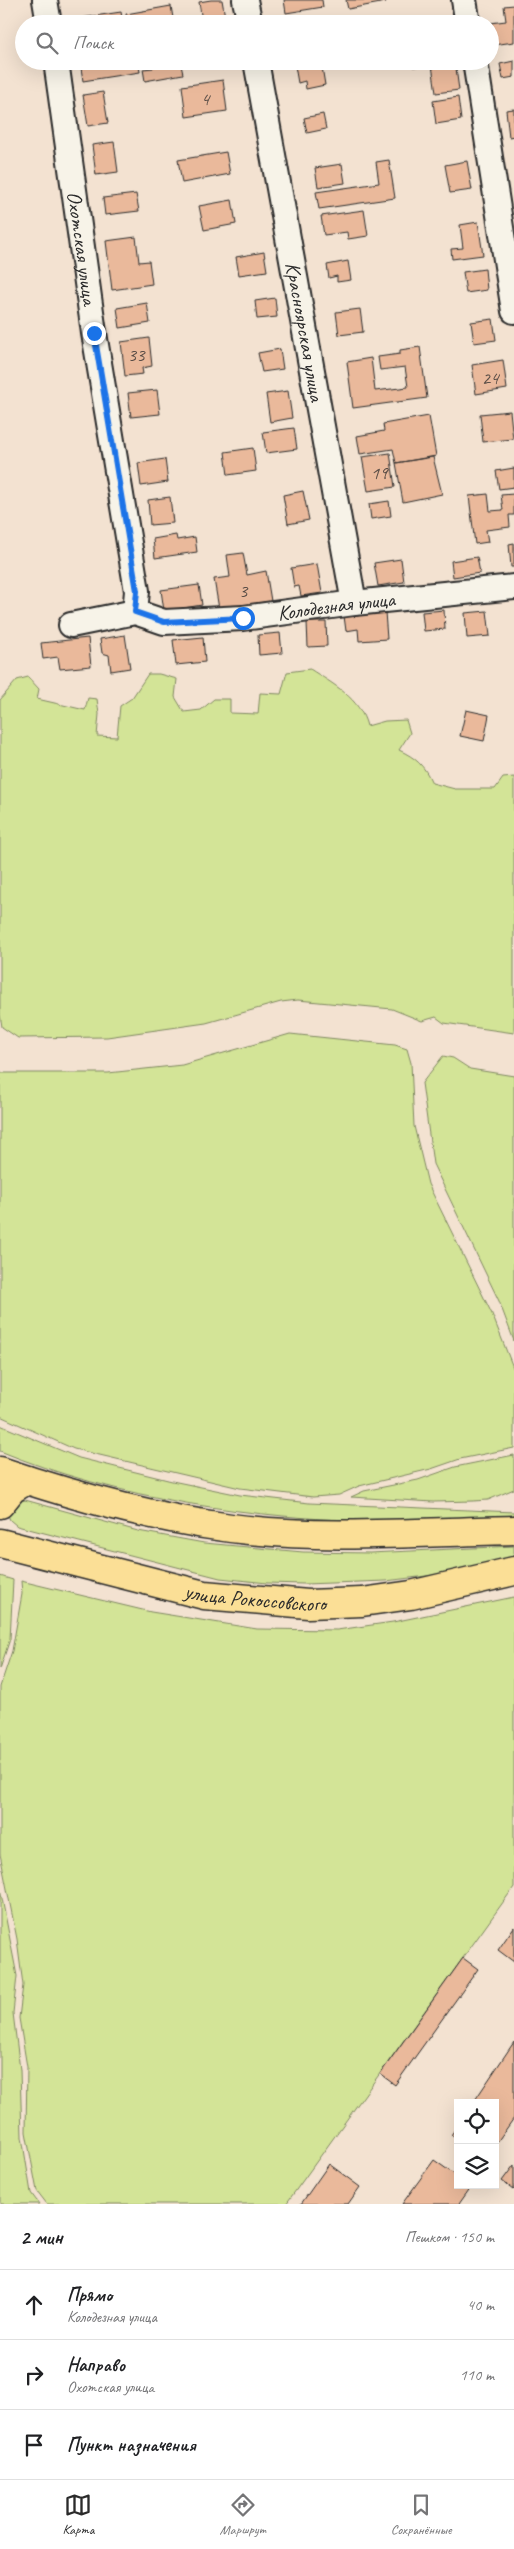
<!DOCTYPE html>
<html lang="ru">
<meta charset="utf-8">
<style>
:root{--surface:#fff;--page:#f2f2f2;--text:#202124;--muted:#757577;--line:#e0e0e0;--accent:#2b2b2b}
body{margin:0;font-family:Caveat,sans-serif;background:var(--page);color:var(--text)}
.controls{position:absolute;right:15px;bottom:15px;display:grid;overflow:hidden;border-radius:0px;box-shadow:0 5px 20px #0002}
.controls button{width:45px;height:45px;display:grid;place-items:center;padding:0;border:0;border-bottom:1px solid var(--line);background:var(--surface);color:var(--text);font:25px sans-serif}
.stop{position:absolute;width:15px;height:15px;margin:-11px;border:4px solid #1a73e8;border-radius:50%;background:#fff}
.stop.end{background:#1a73e8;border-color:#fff;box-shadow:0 1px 5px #0008}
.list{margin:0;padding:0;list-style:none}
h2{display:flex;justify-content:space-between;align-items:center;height:65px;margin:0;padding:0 20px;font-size:21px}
h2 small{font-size:16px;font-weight:400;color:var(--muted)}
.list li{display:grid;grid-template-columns:32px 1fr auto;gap:15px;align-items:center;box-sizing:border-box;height:70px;padding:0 20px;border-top:1px solid var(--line)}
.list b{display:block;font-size:19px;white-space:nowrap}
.list p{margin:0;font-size:16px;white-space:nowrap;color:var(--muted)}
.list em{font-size:16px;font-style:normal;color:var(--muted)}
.icon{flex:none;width:28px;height:28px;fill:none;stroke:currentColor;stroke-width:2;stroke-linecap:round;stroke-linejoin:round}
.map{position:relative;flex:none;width:514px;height:2204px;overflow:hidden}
.search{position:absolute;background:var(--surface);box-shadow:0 5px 20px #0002;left:15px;right:15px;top:15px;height:55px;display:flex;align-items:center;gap:12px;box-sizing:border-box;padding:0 18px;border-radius:28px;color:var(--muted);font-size:19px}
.sheet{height:275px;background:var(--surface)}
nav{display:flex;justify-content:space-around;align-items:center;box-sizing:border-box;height:70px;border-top:1px solid var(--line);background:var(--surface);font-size:14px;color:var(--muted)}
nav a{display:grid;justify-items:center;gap:2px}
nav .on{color:var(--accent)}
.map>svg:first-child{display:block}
.green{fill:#d3e497;stroke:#7f8861}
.building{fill:#eab99b;stroke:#2b2b2b}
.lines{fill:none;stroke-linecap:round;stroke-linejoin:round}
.minor-casing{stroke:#2b2b2b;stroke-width:28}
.highway-casing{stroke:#2b2b2b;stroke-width:31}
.minor{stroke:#f7f3e8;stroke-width:24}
.highway{stroke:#fbdf96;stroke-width:28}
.route{stroke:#1a73e8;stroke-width:6}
.labels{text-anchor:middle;stroke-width:5;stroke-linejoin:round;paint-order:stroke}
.number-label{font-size:19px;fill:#5b4e47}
.street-label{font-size:21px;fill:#2b2b2b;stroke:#f7f3e8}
</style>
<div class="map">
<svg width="514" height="2204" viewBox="0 0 514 2204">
<rect width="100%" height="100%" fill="#f3e2d1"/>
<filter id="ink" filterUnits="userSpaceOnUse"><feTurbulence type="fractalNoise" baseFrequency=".02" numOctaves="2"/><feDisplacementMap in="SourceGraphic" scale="10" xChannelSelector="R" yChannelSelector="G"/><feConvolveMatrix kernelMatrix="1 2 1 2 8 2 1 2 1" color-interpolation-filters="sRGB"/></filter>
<g filter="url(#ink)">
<path class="green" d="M310 669C333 684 360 698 367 726L385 721 406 720 410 733 399 750C416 758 424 765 432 783L455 789H495L503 778 514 777V1033L444 1023 436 1017 422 1021 392 1009 298 1000 281 1002 206 1023 107 1037 18 1038 2 1027 0 1014V700L17 680 28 677 39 689 37 699 85 710 88 698 97 699 99 714 97 736 117 737 120 706 132 698 148 674H159L177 679 175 697 184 712 201 710 214 699H230V713L258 714 260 693 281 694 287 672Z
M290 1034 395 1045 407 1049 411 1063 414 1126 428 1184 492 1314 514 1370V1448L460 1459 431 1469 359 1486 339 1495 313 1497 240 1488 74 1449 0 1416V1073H108L182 1065Z
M443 1056 453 1058 470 1069 514 1076V1341L499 1301 433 1164 422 1083Z
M0 1425 79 1458 172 1481 240 1495 309 1503 514 1512V1519C470 1520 426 1521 382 1521 258 1520 114 1498 0 1451Z
M514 1455V1489L488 1500 473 1501 433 1502 351 1497 364 1491 418 1480 455 1467Z
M25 1500 138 1531 204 1543 303 1552 370 1553 514 1546V1558L442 1574 386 1581 304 1584 267 1583 220 1578 17 1526 10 1520 7 1513 17 1502Z
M0 1576 13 1580 10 1639 0 1669Z
M21 1581 151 1612 257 1629 337 1630 393 1622 514 1597V1887L286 2204H47L37 2191 26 2132 27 2067 19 2018 23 1985 17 1939 0 1854V1687L12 1651 22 1594Z
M0 1888 17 1976 13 2013 20 2070 22 2137 31 2193 39 2204H0Z"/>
<path class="building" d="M211 0H222L225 17 202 21 199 2Z
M284 0H322L323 7 286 13Z
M346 0H385L386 2 348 9Z
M514 5V42L493 45 490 23 506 21 504 6Z
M171 6 174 24H127L126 14Z
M121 12 123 24H75L74 19Z
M80 61H138L140 72 83 81Z
M152 61H180L183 74 145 81 143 69 153 68Z
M321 61 325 85 306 89 305 81 298 83 295 66Z
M413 61H455L459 90 436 93 432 65 413 67Z
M514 61V77L503 79 500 64Z
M223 80 227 111 186 117 182 86Z
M103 92 108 123 88 126 83 95Z
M458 97 461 120 436 124 433 101Z
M514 109V136L509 137 506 110Z
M323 114 326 129 307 133 304 118Z
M114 142 118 172 96 175 92 145Z
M226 152 230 174 182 183 178 160Z
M389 160 395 198 319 209 316 192 379 183 376 162Z
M467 161 472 190 450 193 445 165Z
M342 164 345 183 318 187 315 168Z
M136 194 139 211 105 215 103 198Z
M232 200 236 224 204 230 199 206Z
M364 210 368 236 348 239 347 232 324 235 321 216Z
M478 222 483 255 452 259 451 249 463 248 460 225Z
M136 237 139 262 149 261 152 284 112 290 106 241Z
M264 252 267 271 239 275 236 257Z
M348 261 351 280 337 282V276L329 278 327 265Z
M485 269 487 290 466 293 463 272Z
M275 298 277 317 257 319 255 301Z
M147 303 150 323 120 328 117 308Z
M360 309 363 332 339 335 336 312Z
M493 319 496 340 474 343 471 322Z
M149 338 152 366 142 368 143 374 125 376 121 342Z
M420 347 427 398 353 408 347 362 371 358 375 391 408 387 405 367 380 370 378 357 400 354V350Z
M280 349 283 369 262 372 258 353Z
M503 360 507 389 476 394 472 365Z
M157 390 160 414 131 417 128 393Z
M288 391 292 418 270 422 266 394Z
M510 411 513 439 483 442 480 414Z
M429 416 436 456 396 463 393 449 360 454 357 436 384 431 383 424Z
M294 428 297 449 266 453 263 432Z
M253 448 256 471 228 475 225 452Z
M390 453 395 487 368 491 362 457Z
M433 457 442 494 403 502 396 463Z
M165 459 168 482 141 486 138 463Z
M514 468V487L499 489 496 471Z
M303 491 309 520 288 524 283 495Z
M488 494 490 511 503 510 501 495 514 494V515H509L510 527 486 530 488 542 475 544 469 496Z
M170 497 173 523 150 525 148 500Z
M389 501 391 516 371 519 369 504Z
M176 535 177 540 195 537 197 552 155 558 153 539Z
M514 543V567H511L509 544Z
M243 553 247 575 266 571 271 601 219 609 214 579 230 577 227 555Z
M477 557 480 573 453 577 451 561Z
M401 559 404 582 378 586 374 563Z
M317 564 322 593 301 596 299 586 294 587 291 568Z
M199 585 202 605 164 611 161 590Z
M444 610 445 629 424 631 422 612Z
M487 611 490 636 467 638 465 613Z
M385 612 387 639 359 641 358 629 346 631 344 616Z
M307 622H326L327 646 308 647Z
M280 633 282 653 259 655 258 635Z
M125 635 130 668 111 671 109 655 102 653 100 639Z
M203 637 205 662 176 665 173 640Z
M88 638 91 666 60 669 58 657 43 659 41 643Z
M466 710 489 715 484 741 460 736Z
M514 1927V1962L498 1950Z
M463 1958 478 1969 395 2085 380 2074Z
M514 2042V2118L495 2145V2103H473Z
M458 2125V2140L451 2135Z
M434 2160 458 2177V2185L471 2187 459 2204H402Z
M329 2164 360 2187 348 2204H301Z
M514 2165V2190L502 2181Z"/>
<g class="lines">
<g class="minor-casing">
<g id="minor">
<path d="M45 0 49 24"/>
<path d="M245 0 250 24"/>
<path d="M464 0 468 24"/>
<path id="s1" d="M56 61 94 333 137 591 135 612"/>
<path id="s2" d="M256 61 354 603"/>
<path d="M475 61 514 311"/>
<path id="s3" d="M71 625 135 612 164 622 243 618 354 603 514 587"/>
</g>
</g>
<g class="highway-casing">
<g id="highway">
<path d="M0 1471C74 1496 153 1518 231 1528 324 1540 420 1532 514 1530"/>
<path d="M0 1504 12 1489 27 1480"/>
<path id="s4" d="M0 1543 204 1595 308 1604 362 1602 411 1595 514 1571"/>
</g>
</g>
<use href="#minor" class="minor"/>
<use href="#highway" class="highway"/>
</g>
</g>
<g class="lines" filter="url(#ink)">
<path class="route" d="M94 333 137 591 135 612 164 622 243 618"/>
</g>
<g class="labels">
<g class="number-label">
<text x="205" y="105">4</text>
<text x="136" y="361">33</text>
<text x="490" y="384">24</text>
<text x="379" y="479">19</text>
<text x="243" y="597">3</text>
</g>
<g class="street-label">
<text dy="7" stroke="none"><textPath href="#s1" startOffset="189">Охотская улица</textPath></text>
<text dy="7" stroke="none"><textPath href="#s2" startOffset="275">Красноярская улица</textPath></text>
<text dy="7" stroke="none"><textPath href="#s3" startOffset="269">Колодезная улица</textPath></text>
<text dy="7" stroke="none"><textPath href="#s4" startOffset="262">улица Рокоссовского</textPath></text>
</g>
</g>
</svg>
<div class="controls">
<button><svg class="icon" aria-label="locate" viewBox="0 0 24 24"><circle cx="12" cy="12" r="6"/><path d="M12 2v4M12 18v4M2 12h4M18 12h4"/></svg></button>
<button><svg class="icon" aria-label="layers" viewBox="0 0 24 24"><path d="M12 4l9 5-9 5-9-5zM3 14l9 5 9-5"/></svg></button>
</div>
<div class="stop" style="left:243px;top:618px"></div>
<div class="stop end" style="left:94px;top:333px"></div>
<div class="search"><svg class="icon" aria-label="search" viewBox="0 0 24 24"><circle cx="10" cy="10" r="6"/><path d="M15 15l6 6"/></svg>Поиск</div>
</div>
<section class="sheet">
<h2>2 мин<small>Пешком · 150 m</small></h2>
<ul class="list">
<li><svg class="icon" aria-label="ahead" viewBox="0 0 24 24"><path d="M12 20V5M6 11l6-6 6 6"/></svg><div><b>Прямо</b><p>Колодезная улица</p></div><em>40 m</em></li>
<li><svg class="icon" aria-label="right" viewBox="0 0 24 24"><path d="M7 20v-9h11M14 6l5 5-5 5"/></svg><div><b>Направо</b><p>Охотская улица</p></div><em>110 m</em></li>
<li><svg class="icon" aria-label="arrive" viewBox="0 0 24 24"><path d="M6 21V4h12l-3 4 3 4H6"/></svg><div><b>Пункт назначения</b></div></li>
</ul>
</section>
<nav>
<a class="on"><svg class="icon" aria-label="map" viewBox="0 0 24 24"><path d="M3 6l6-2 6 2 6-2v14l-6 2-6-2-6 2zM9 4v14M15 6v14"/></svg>Карта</a>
<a><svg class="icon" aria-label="directions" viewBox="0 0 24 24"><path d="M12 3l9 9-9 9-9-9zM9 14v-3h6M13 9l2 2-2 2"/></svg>Маршрут</a>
<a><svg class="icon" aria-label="saved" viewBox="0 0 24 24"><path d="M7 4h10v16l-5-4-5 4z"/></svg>Сохранённые</a>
</nav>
